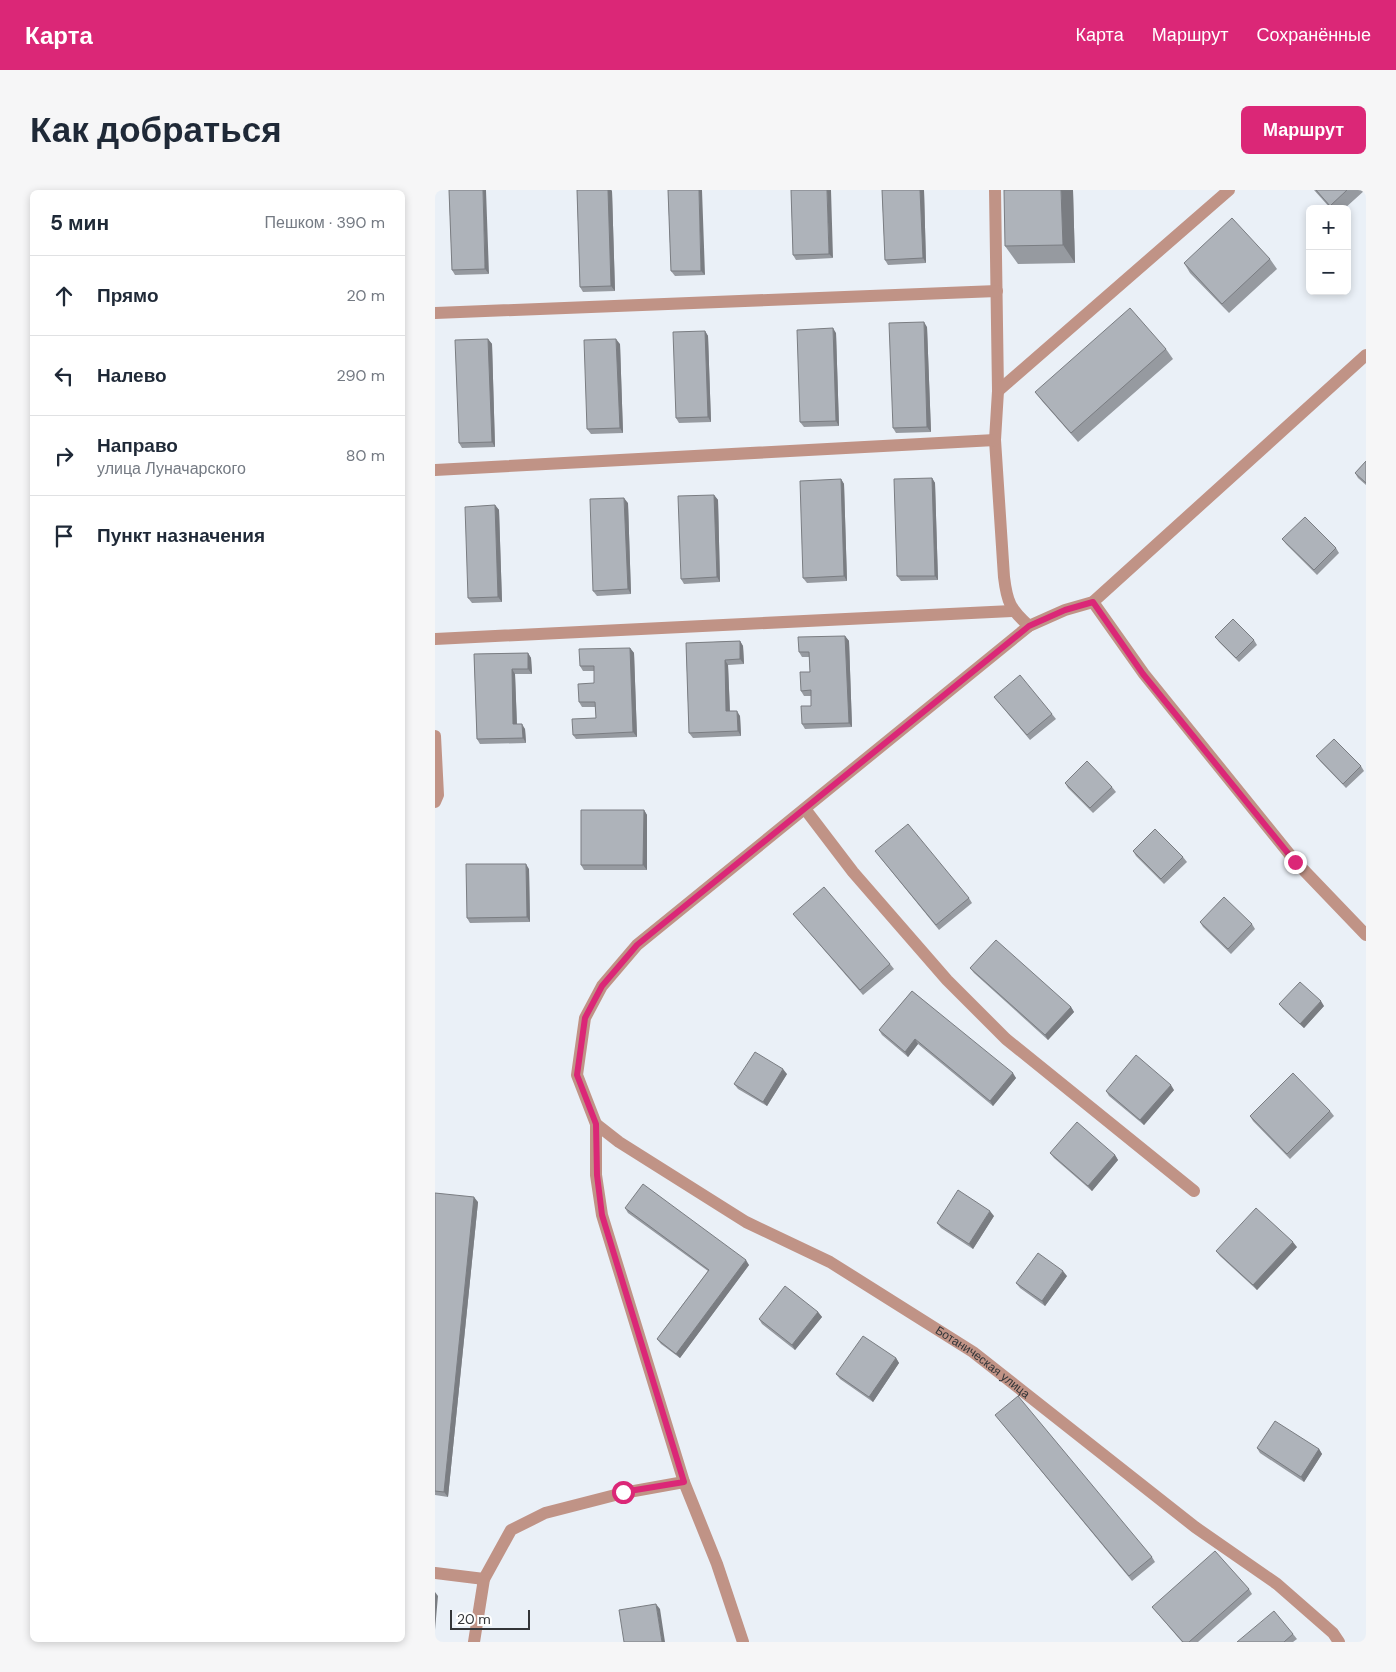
<!DOCTYPE html>
<html lang="ru">
<meta charset="utf-8">
<style>
:root{--surface:#fff;--page:#f6f6f7;--text:#1f2937;--muted:#747a83;--line:#e0e1e3;--accent:#db2777}
body{margin:0;font-family:"DM Sans",sans-serif;background:var(--page);color:var(--text)}
.controls{position:absolute;right:15px;top:15px;display:grid;overflow:hidden;border-radius:8px;box-shadow:0 2px 8px #0003}
.controls button{width:45px;height:45px;display:grid;place-items:center;padding:0;border:0;border-bottom:1px solid var(--line);background:var(--surface);color:var(--text);font:25px sans-serif}
.scale{position:absolute;left:15px;bottom:12px;width:80px;box-sizing:border-box;padding-left:5px;border:2px solid #333538;border-top:0;font-size:14px;line-height:18px;white-space:nowrap;color:#333538;-webkit-text-stroke:4px #fff;paint-order:stroke}
.stop{position:absolute;width:15px;height:15px;margin:-11px;border:4px solid #db2777;border-radius:50%;background:#fff}
.stop.end{background:#db2777;border-color:#fff;box-shadow:0 1px 5px #0008}
.list{margin:0;padding:0;list-style:none}
h2{display:flex;justify-content:space-between;align-items:center;height:65px;margin:0;padding:0 20px;font-size:21px}
h2 small{font-size:16px;font-weight:400;color:var(--muted)}
.list li{display:grid;grid-template-columns:32px 1fr auto;gap:15px;align-items:center;box-sizing:border-box;height:80px;padding:0 20px;border-top:1px solid var(--line)}
.list b{display:block;font-size:19px;white-space:nowrap}
.list p{margin:0;font-size:16px;white-space:nowrap;color:var(--muted)}
.list em{font-size:16px;font-style:normal;color:var(--muted)}
.icon{flex:none;width:28px;height:28px;fill:none;stroke:currentColor;stroke-width:2;stroke-linecap:round;stroke-linejoin:round}
.map{position:relative;flex:none;width:931px;height:1452px;overflow:hidden;border-radius:8px}
header{display:flex;align-items:center;gap:30px;box-sizing:border-box;height:70px;padding:0 25px;background:var(--accent);color:#fff}
header strong{font-size:24px}
nav{display:flex;gap:28px;margin-inline-start:auto;font-size:18px}
.intro{display:flex;align-items:center;justify-content:space-between;box-sizing:border-box;height:120px;padding:0 30px}
h1{margin:0;font-size:35px}
.button{padding:12px 22px;border-radius:8px;background:var(--accent);color:#fff;font-size:18px;font-weight:700}
main{display:flex;gap:30px;padding:0 30px}
aside{flex:1;background:var(--surface);border-radius:8px;box-shadow:0 2px 8px #0003}
.map>svg:first-child{display:block}
.lines{fill:none;stroke-linecap:round;stroke-linejoin:round}
.minor{stroke:#c09386;stroke-width:12}
.wall{fill:#969aa0}
.shaded-wall{fill:#7a7d82}
.building{fill:#aeb3ba;stroke:#7a7d82}
.route{stroke:#db2777;stroke-width:6}
.labels{text-anchor:middle;stroke-width:5;stroke-linejoin:round;paint-order:stroke}
.street-label{font-size:12px;fill:#333538;stroke:#fff}
</style>
<header>
<strong>Карта</strong>
<nav><a>Карта</a><a>Маршрут</a><a>Сохранённые</a></nav>
</header>
<div class="intro"><h1>Как добраться</h1><a class="button">Маршрут</a></div>
<main>
<aside>
<h2>5 мин<small>Пешком · 390 m</small></h2>
<ul class="list">
<li><svg class="icon" aria-label="ahead" viewBox="0 0 24 24"><path d="M12 20V5M6 11l6-6 6 6"/></svg><div><b>Прямо</b></div><em>20 m</em></li>
<li><svg class="icon" aria-label="left" viewBox="0 0 24 24"><path d="M17 20v-9H6M10 6l-5 5 5 5"/></svg><div><b>Налево</b></div><em>290 m</em></li>
<li><svg class="icon" aria-label="right" viewBox="0 0 24 24"><path d="M7 20v-9h11M14 6l5 5-5 5"/></svg><div><b>Направо</b><p>улица Луначарского</p></div><em>80 m</em></li>
<li><svg class="icon" aria-label="arrive" viewBox="0 0 24 24"><path d="M6 21V4h12l-3 4 3 4H6"/></svg><div><b>Пункт назначения</b></div></li>
</ul>
</aside>
<div class="map">
<svg width="931" height="1452" viewBox="0 0 931 1452">
<rect width="100%" height="100%" fill="#eaf0f7"/>
<g class="lines">
<g class="minor">
<path d="M560 0 563 201 560 250 569 387C572 412 575 419 594 436"/>
<path d="M0 123 562 101"/>
<path d="M563 201 794 0"/>
<path d="M0 280 560 250"/>
<path d="M658 412 709 484 860 671 931 745"/>
<path d="M0 449 577 421"/>
<path d="M0 546 3 605 0 612"/>
<path d="M370 619 418 682 512 790 571 849 759 1001"/>
<path id="s1" d="M161 934 184 952 311 1032 395 1072 538 1162 760 1337 842 1394 898 1443 904 1452"/>
<path d="M0 1383 49 1389"/>
<path d="M39 1452 49 1389 76 1340 110 1323 188 1303 249 1292"/>
<path d="M308 1452 282 1374 249 1292 167 1025 161 985V934L142 885 150 828 167 796 202 755 594 436 630 420 658 412 931 165"/>
</g>
</g>
<path class="wall" d="M14 0 54 84 20 85 17 80Z
M142 0H176L177 1 180 101 148 102 145 97Z
M233 0 270 85 240 86 236 81Z
M356 0 398 68 361 70 358 65Z
M447 0H489L491 73 453 75 450 70Z
M638 0 640 73 583 74 570 56Z
M879 0H930L909 19H896Z
M835 69 842 79 794 123 755 83 749 73Z
M492 137 496 242 461 243 458 238Z
M270 141 273 146 276 232 244 233 241 228Z
M401 143 404 236 369 237 365 232Z
M53 149 57 154 60 257 27 258 24 253Z
M185 154 188 243 156 244 152 239Z
M731 159 738 169 643 252 607 211 600 202Z
M931 271V295L923 288 920 283Z
M497 288 500 293 503 390 466 391 462 386Z
M406 289 409 294 412 391 372 393 368 388Z
M279 305 283 310 285 392 249 394 246 389Z
M193 313 196 404 162 406 158 401Z
M60 315 64 320 67 412 37 413 33 408Z
M847 349 901 358 904 363 882 385 851 354Z
M410 446 414 451 417 537 370 539 367 534 376 516V506H369L366 501 375 482 374 467H367L364 462Z
M780 447 819 450 822 455 804 472 784 452Z
M305 451 308 456 309 474 293 475 295 521 305 526 306 546 258 548 254 543 251 453Z
M195 458 199 463 202 547 141 549 138 545 161 528 160 517H147L144 512 159 493V481H148L145 476Z
M93 463 96 468 97 484H80L82 534 90 539 91 553 45 554 42 549 39 464Z
M559 507 617 524 621 529 595 550Z
M881 566 926 576 929 581 911 598 885 571Z
M630 593 677 597 681 602 658 623 633 598Z
M209 620 212 625V680H149L146 675Z
M440 661 534 708 537 713 504 740Z
M698 661 748 667 752 672 729 694 701 666Z
M94 679 95 732 35 733 32 728Z
M358 724 455 774 459 779 428 805Z
M765 732 817 734 820 739 796 764 768 737Z
M535 778 636 817 639 822 613 850 539 783Z
M477 801 581 888 558 916 483 854 473 867 447 845 444 840Z
M844 814 889 816 869 838 848 819Z
M352 884 332 916 303 899 299 894Z
M739 900 709 935 674 906 671 901Z
M895 921 899 926 855 969 818 931 815 926Z
M615 963 680 965 683 970 657 1001 619 968Z
M0 1003 43 1012 13 1307 0 1305Z
M190 1018 314 1075 245 1168 226 1154 222 1149 273 1081 193 1023Z
M559 1026 538 1059 506 1038 502 1033Z
M862 1057 822 1100 785 1066 781 1061Z
M632 1086 610 1116 585 1098 581 1093Z
M383 1122 387 1127 360 1160 327 1134 324 1129Z
M461 1168 464 1173 438 1212 405 1189 401 1184Z
M560 1225 717 1367 720 1372 697 1391Z
M822 1258 884 1259 887 1264 869 1292 825 1263Z
M814 1399 817 1404 763 1452H747L717 1417Z
M858 1444 862 1449 858 1452H802Z"/>
<path class="shaded-wall" d="M48 0H51L54 84 50 79Z
M173 0H176L177 1 180 101 176 96Z
M264 0H267L270 85 266 81Z
M392 0H396L398 68 394 64Z
M485 0H489L491 73 488 68Z
M626 0H638L640 73 628 55Z
M489 132 492 137 496 242 492 237Z
M398 138 401 143 404 236 401 231Z
M270 141 273 146 276 232 273 227Z
M53 149 57 154 60 257 57 252Z
M181 149 185 154 188 243 185 238Z
M497 288 500 293 503 390 500 386Z
M406 289 409 294 412 391 409 386Z
M279 305 283 310 285 392 282 387Z
M189 308 193 313 196 404 193 399Z
M60 315 64 320 67 412 63 407Z
M410 446 414 451 417 537 414 533Z
M305 451 308 456 309 474 305 469Z
M195 458 199 463 202 547 198 542Z
M93 463 96 468 97 484 93 479Z
M290 470 293 475 295 526 291 521Z
M77 479 80 484 82 539 78 534Z
M302 521 305 526 306 546 303 541Z
M87 534 90 539 91 553 88 548Z
M209 620 212 625V680L208 675Z
M91 674 94 679 95 732 92 727Z
M886 811 889 816 869 838 865 834Z
M636 817 639 822 613 850 610 845Z
M480 849 483 854 473 867 470 862Z
M348 879 352 884 332 916 328 912Z
M578 883 581 888 558 916 555 911Z
M736 895 739 900 709 935 705 930Z
M680 965 683 970 657 1001 653 996Z
M39 1007 43 1012 13 1307 9 1302Z
M555 1021 559 1026 538 1059 534 1054Z
M858 1052 862 1057 822 1100 818 1095Z
M311 1070 314 1075 245 1168 241 1164Z
M628 1081 632 1086 610 1116 607 1111Z
M383 1122 387 1127 360 1160 357 1155Z
M461 1168 464 1173 438 1212 434 1207Z
M884 1259 887 1264 869 1292 866 1287Z
M0 1402 3 1406 0 1440Z
M221 1414 225 1419 230 1452H227Z"/>
<path class="building" d="M14 0H48L50 79 17 80Z
M142 0H173L176 96 145 97Z
M233 0H264L266 81H236Z
M356 0H392L394 64 358 65Z
M447 0H485L488 68 450 70Z
M569 0H626L628 55 570 56Z
M881 0H912L895 16Z
M797 28 835 69 787 114 749 73Z
M695 118 731 159 636 243 600 202Z
M489 132 492 237 458 238 454 133Z
M398 138 401 231 365 232 362 140Z
M270 141 273 227 241 228 238 142Z
M53 149 57 252 24 253 20 150Z
M181 149 185 238 152 239 149 150Z
M931 271V293L920 283Z
M497 288 500 386H462L459 289Z
M406 289 409 386 368 388 365 291Z
M279 305 282 387 246 389 243 306Z
M189 308 193 399 158 401 155 309Z
M60 315 63 407 33 408 30 317Z
M870 327 901 358 879 380 847 349Z
M798 429 819 450 801 468 780 447Z
M410 446 414 533 367 534 366 516H376V500L366 501 365 482H375L374 462H364L363 447Z
M305 451V469L290 470 291 521H302L303 541 254 543 251 453Z
M195 458 198 542 138 545 137 529 161 528 160 512H144L143 494 159 493V476H145L144 459Z
M93 463V479H77L78 534H87L88 548 42 549 39 464Z
M585 485 617 524 592 545 559 507Z
M899 549 926 576 908 594 881 566Z
M652 571 677 597 655 618 630 593Z
M146 620H209L208 675H146Z
M473 634 534 708 501 735 440 661Z
M720 639 748 667 726 689 698 661Z
M31 674H91L92 727 32 728Z
M389 697 455 774 425 800 358 724Z
M789 707 817 734 793 759 765 732Z
M561 750 636 817 610 845 535 778Z
M865 792 886 811 865 834 844 814Z
M477 801 578 883 555 911 480 849 470 862 444 840Z
M320 862 348 879 328 912 299 894Z
M701 865 736 895 705 930 671 901Z
M858 883 895 921 852 964 815 926Z
M642 932 680 965 653 996 615 963Z
M208 994 311 1070 241 1164 222 1149 274 1080 190 1018Z
M523 1000 555 1021 534 1054 502 1033Z
M0 1003 39 1007 9 1302 0 1301Z
M821 1018 858 1052 818 1095 781 1061Z
M603 1063 628 1081 607 1111 581 1093Z
M350 1096 383 1122 357 1155 324 1129Z
M428 1146 461 1168 434 1207 401 1184Z
M583 1206 717 1367 694 1386 560 1225Z
M840 1231 884 1259 866 1287 822 1258Z
M780 1361 814 1399 754 1452H748L717 1417Z
M221 1414 227 1452H189L184 1420Z
M839 1421 858 1444 849 1452H802Z"/>
<g class="lines">
<path class="route" d="M188 1302 249 1292 167 1025 162 985 161 934 142 885 150 828 167 796 202 755 594 436 630 420 658 412 708 484 860 672"/>
</g>
<g class="labels">
<g class="street-label">
<text dy="4" stroke="none"><textPath href="#s1" startOffset="455">Ботаническая улица</textPath></text>
</g>
</g>
</svg>
<div class="controls">
<button>+</button>
<button>−</button>
</div>
<div class="scale">20 m</div>
<div class="stop" style="left:188px;top:1302px"></div>
<div class="stop end" style="left:860px;top:672px"></div>
</div>
</main>
